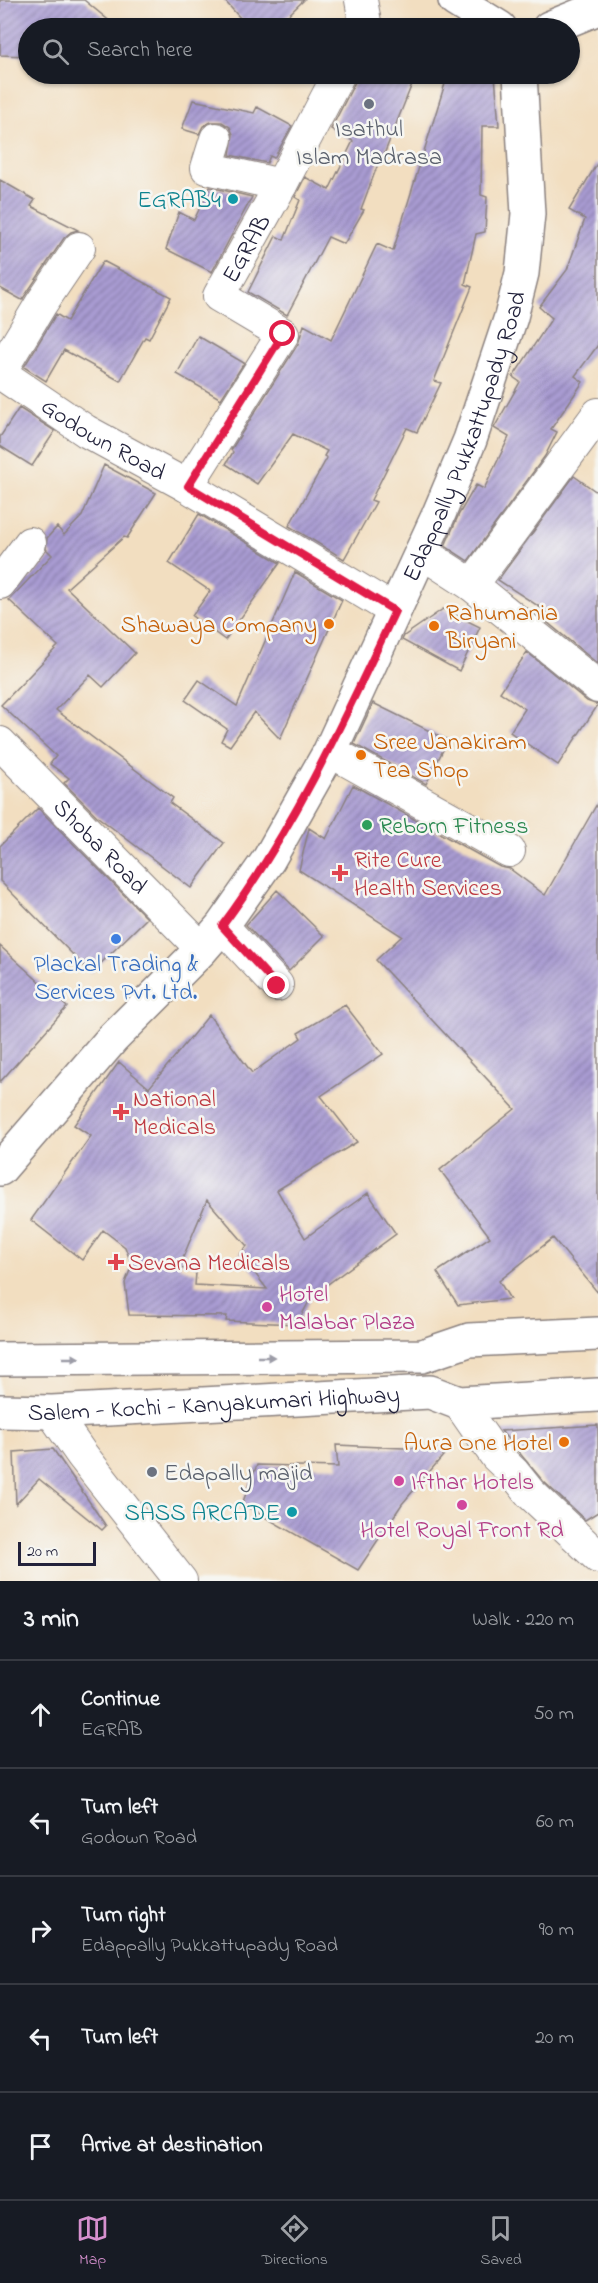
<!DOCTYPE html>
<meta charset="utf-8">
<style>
:root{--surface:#171b24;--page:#20242c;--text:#f1f3f6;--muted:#9ea1a6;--line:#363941;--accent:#d690ce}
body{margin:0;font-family:"Indie Flower",sans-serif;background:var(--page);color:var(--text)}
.scale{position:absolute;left:18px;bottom:15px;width:78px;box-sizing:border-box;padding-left:6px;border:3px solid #22223b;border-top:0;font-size:16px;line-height:21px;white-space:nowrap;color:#22223b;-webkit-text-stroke:4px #f6f6f2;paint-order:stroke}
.stop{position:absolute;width:18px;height:18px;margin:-14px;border:4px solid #e11d48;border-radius:50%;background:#fff}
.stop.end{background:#e11d48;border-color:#fff;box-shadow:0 2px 6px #0008}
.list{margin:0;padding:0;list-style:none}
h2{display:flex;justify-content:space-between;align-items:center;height:78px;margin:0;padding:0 24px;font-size:26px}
h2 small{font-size:20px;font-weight:400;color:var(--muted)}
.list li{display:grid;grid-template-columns:39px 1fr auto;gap:18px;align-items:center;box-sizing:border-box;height:108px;padding:0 24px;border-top:2px solid var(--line)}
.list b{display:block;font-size:22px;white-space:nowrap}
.list p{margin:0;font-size:20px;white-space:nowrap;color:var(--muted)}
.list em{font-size:20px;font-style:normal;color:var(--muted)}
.icon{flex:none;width:33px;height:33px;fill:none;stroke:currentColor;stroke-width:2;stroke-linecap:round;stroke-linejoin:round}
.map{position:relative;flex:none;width:598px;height:1581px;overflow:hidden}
.search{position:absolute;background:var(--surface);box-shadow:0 2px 4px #0004;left:18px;right:18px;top:18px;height:66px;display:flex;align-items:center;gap:15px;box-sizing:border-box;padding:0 21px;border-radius:33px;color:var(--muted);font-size:22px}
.sheet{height:618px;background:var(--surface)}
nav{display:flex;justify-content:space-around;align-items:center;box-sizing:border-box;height:84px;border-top:2px solid var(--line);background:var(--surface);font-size:16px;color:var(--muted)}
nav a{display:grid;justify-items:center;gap:3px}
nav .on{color:var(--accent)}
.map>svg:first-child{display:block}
.building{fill:url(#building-hatch);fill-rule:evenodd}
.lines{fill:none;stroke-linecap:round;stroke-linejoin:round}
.minor-casing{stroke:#8a807e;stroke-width:34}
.major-casing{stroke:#8a807e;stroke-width:36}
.highway-casing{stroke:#8a807e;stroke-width:36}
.minor{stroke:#fff;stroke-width:32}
.major{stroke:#fff;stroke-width:33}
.highway{stroke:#fff;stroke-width:33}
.oneway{fill:#9c9ca7}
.route{stroke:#e11d48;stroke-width:8}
.worship-dot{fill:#6b7280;stroke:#f6f6f2;stroke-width:2}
.culture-dot{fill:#0f9aa8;stroke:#f6f6f2;stroke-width:2}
.food-dot{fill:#e8710a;stroke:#f6f6f2;stroke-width:2}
.leisure-dot{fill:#2e9e5b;stroke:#f6f6f2;stroke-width:2}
.health-dot{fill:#e0444e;stroke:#f6f6f2;stroke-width:2}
.shop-dot{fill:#3f7fe0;stroke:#f6f6f2;stroke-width:2}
.hotel-dot{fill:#d1479c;stroke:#f6f6f2;stroke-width:2}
.labels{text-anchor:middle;stroke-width:5;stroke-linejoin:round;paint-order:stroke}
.worship-label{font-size:24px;fill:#5b616d;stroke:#f6f6f2}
.culture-label{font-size:24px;fill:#0d838f;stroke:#f6f6f2;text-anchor:end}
.street-label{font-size:24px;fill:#22223b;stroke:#f6f6f2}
.food-label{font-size:24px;fill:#c56008;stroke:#f6f6f2;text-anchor:start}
.leisure-label{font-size:24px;fill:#27864d;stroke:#f6f6f2;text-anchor:start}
.health-label{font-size:24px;fill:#be3a42;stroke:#f6f6f2;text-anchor:start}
.shop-label{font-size:24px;fill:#366cbe;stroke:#f6f6f2}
.hotel-label{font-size:24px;fill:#b23c85;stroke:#f6f6f2;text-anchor:start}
</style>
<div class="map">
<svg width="598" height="1581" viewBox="0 0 598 1581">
<defs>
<pattern id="building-hatch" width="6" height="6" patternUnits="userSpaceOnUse" patternTransform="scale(1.5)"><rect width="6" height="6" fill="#a99bd2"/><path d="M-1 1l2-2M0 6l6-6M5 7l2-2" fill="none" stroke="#897eac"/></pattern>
</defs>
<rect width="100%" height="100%" fill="#f6f6f2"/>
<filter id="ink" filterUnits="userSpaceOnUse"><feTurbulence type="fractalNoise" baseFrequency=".0167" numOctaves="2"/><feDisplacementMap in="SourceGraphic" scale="12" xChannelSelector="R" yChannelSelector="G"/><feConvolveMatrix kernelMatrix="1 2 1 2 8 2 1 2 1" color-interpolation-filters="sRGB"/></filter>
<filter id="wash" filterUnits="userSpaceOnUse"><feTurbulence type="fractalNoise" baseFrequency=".008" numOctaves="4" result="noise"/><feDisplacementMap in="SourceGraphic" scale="24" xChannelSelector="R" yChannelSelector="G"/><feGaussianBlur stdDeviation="1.35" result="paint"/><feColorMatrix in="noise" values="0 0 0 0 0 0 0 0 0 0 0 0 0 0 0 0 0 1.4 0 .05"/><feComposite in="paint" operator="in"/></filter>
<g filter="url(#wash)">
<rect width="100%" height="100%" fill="#f2dec0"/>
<g id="blocks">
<path class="building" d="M0 0H84L118 28H28V56L0 55Z
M224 0H304L275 28H249Z
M357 74H380L412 84 383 157 381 156 361 209 364 210 344 244 328 237 287 315 248 292 276 236 284 240 300 200 295 197 305 177 329 190 353 141 331 129 355 82Z
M448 74 495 75 499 126H482L481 195 487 197 485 232 476 234 465 284 472 287 434 381 441 383 417 432 407 428 371 500 376 502 344 559 289 526 327 458 324 456 327 451 293 434 257 484 226 464 233 452 231 450 298 344 304 325 331 340 377 244 393 251Z
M193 100 254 113 257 107 292 126 274 158 270 156 267 163 230 155 233 134 230 127 222 122H211L203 126 199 134 182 129Z
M598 162V345L575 376 583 382 551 429 557 432 545 456 468 561 445 546 459 514 476 485 484 489 509 437 494 428 520 382 513 377 552 318 539 307 567 270 585 219 569 210Z
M0 180 35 200 31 206 78 230 71 232 64 238 22 300 0 288Z
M210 187 252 197 212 272 166 249 179 212 194 220Z
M103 261 171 297 149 339 145 337 120 381 64 350 46 381 24 367 56 314 67 321Z
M198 336 244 363 221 399 177 374Z
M19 408 55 431 32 466 0 446V437Z
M104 465 156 493 127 538 124 537 67 588 135 653 103 687 90 675 56 710 173 798 170 803 224 843 191 888 98 817 64 783 69 778 50 764 56 756 1 705 58 646 9 600 52 555 46 549 47 538 57 527 64 535 82 516Z
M574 476 598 493V664L547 622 552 615 498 580Z
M199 514 280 563 225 640 192 616 210 591 169 563Z
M295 572 342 600 280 739 254 712 230 746 221 741 227 729 185 700 199 680 237 706Z
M443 609 480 627 459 671 402 640 404 636Z
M527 652 587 701 598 705 558 765 510 732 525 709 500 692Z
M373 703 448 740 426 784 354 744Z
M353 785 500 867 510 869 545 895 598 802V1293L553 1238 499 1281 510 1299 458 1305 437 1272 490 1237 440 1170 515 1109 376 960 402 936 299 870 309 828 326 839Z
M38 808 147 918 91 973 0 881V846Z
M277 890 324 936 289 971 246 925Z
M0 946 67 1007 0 1082Z
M345 1005 383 1054 321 1096 357 1142 277 1190 305 1238 368 1193 396 1234 317 1292 315 1290 297 1324 226 1321 227 1316 129 1315 125 1283 132 1265 125 1247 103 1230 82 1260 31 1220 91 1136 74 1125 119 1062 149 1088 209 1015 252 1073 301 1038 298 1033ZM207 1200 247 1246 240 1254 267 1289 195 1285 196 1273 179 1267Z
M598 1425V1512L585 1520 543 1481 501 1431Z
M336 1445 448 1450 402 1504 358 1570 242 1504 257 1465 338 1467Z
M53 1449 106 1526 102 1530 39 1479 16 1504 14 1452Z"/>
</g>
</g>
<g filter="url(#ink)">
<use href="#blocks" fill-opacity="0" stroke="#8a807e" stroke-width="1.5"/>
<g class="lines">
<g class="minor-casing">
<g id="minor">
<path d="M361 0 366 28"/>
<path d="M216 139 207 168 281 185"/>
<path d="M0 372 41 304 79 248"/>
<path id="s1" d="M0 373 86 431 187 486 395 611"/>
<path id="s2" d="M187 486 283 334 219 296 281 185 339 74"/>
<path d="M421 552 472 585 598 687"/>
<path d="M0 583 30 543"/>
<path d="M472 585 598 414"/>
<path id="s3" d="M0 743 202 949"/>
<path d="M330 751 509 851"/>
<path d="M222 926 277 985"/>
<path d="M459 1403 496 1456 514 1473 530 1493 598 1557"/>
<path d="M52 1412 82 1455 181 1581"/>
</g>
</g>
<g class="major-casing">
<g id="major">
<path d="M455 0 500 28"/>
<path d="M549 28 598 8"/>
<path id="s4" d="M0 1169 113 1038 202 949 222 926 269 859 330 751 438 516 470 440 511 317 522 273 528 214 520 74"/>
</g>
</g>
<g class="highway-casing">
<g id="highway">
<path d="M0 1359 422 1356 469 1340 598 1334"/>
<path id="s5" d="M0 1411 52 1412 430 1392 459 1403 598 1395"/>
</g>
</g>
<use href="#minor" class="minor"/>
<use href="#major" class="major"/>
<use href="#highway" class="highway"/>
</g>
<defs><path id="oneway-solid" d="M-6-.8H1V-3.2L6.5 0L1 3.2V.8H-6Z" transform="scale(1.5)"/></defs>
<g class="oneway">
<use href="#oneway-solid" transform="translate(266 1357)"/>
<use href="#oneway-solid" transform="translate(71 1358)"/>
</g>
</g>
<g class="lines" filter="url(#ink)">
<path class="route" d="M277 986 222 926C294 829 344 720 395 611L188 486 283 334"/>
</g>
<g class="worship-dot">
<circle cx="369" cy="104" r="6"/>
<circle cx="152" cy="1472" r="6"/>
</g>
<g class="culture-dot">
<circle cx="233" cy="199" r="6"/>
<circle cx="292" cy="1512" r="6"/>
</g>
<g class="food-dot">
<circle cx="329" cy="624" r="6"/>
<circle cx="434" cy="626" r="6"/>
<circle cx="361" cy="755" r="6"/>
<circle cx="564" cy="1442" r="6"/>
</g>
<circle class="leisure-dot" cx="367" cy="825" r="6"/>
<g class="health-dot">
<path d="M337 864h6v6h6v6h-6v6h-6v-6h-6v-6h6z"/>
<path d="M118 1103h6v6h6v6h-6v6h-6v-6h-6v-6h6z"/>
<path d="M113 1253h6v6h6v6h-6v6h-6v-6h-6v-6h6z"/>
</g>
<circle class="shop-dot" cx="116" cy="939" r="6"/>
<g class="hotel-dot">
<circle cx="267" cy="1307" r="6"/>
<circle cx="399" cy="1481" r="6"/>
<circle cx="462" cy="1505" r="6"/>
</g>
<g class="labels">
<g class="worship-label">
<text x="369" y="136">Isathul<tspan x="369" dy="28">Islam Madrasa</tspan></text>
<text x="164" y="1480" text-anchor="start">Edapally majid</text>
</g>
<g class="culture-label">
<text x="221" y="207">EGRAB4</text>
<text x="280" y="1520">SASS ARCADE</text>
</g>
<g class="street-label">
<text dy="8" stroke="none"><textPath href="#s2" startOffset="309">EGRAB</textPath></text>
<text dy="8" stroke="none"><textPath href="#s4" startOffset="878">Edappally Pukkattupady Road</textPath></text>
<text dy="8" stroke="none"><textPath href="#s1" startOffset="123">Godown Road</textPath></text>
<text dy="8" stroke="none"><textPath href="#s3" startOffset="144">Shoba Road</textPath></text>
<text dy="8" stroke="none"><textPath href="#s5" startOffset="214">Salem - Kochi - Kanyakumari Highway</textPath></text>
</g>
<g class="food-label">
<text x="446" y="620">Rahumania<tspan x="446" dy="28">Biryani</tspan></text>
<text x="317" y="632" text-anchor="end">Shawaya Company</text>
<text x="373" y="749">Sree Janakiram<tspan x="373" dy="28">Tea Shop</tspan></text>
<text x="552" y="1450" text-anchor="end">Aura One Hotel</text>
</g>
<g class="leisure-label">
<text x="379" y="833">Reborn Fitness</text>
</g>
<g class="health-label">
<text x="354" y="867">Rite Cure<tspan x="354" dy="28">Health Services</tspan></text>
<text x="133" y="1106">National<tspan x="133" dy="28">Medicals</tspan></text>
<text x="128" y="1270">Sevana Medicals</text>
</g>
<g class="shop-label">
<text x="116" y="971">Plackal Trading &amp;<tspan x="116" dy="28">Services Pvt. Ltd.</tspan></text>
</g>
<g class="hotel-label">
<text x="279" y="1301">Hotel<tspan x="279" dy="28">Malabar Plaza</tspan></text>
<text x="411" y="1489">Ifthar Hotels</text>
<text x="462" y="1537" text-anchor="middle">Hotel Royal Front Rd</text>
</g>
</g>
</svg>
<div class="scale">20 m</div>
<div class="stop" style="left:283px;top:334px"></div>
<div class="stop end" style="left:277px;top:986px"></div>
<div class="search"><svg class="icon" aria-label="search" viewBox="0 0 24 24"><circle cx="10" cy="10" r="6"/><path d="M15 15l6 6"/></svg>Search here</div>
</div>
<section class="sheet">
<h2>3 min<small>Walk · 220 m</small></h2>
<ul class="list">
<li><svg class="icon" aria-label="ahead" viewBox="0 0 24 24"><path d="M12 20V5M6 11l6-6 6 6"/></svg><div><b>Continue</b><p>EGRAB</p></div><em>50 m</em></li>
<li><svg class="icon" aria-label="left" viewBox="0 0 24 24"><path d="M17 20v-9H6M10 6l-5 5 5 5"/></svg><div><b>Turn left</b><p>Godown Road</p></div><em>60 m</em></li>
<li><svg class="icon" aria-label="right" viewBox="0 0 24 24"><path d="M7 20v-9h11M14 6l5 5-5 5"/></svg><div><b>Turn right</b><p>Edappally Pukkattupady Road</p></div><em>90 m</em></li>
<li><svg class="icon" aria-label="left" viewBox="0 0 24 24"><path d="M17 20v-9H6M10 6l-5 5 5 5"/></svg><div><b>Turn left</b></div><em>20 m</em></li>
<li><svg class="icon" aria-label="arrive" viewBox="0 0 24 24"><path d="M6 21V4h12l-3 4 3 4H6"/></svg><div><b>Arrive at destination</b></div></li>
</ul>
</section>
<nav>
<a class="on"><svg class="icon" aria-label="map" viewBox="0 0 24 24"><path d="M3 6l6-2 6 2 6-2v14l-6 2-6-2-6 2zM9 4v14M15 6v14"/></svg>Map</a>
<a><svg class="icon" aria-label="directions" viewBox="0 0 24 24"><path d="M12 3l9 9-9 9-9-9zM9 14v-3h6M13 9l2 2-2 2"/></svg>Directions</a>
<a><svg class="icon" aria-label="saved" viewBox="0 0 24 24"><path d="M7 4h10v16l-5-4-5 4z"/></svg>Saved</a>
</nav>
